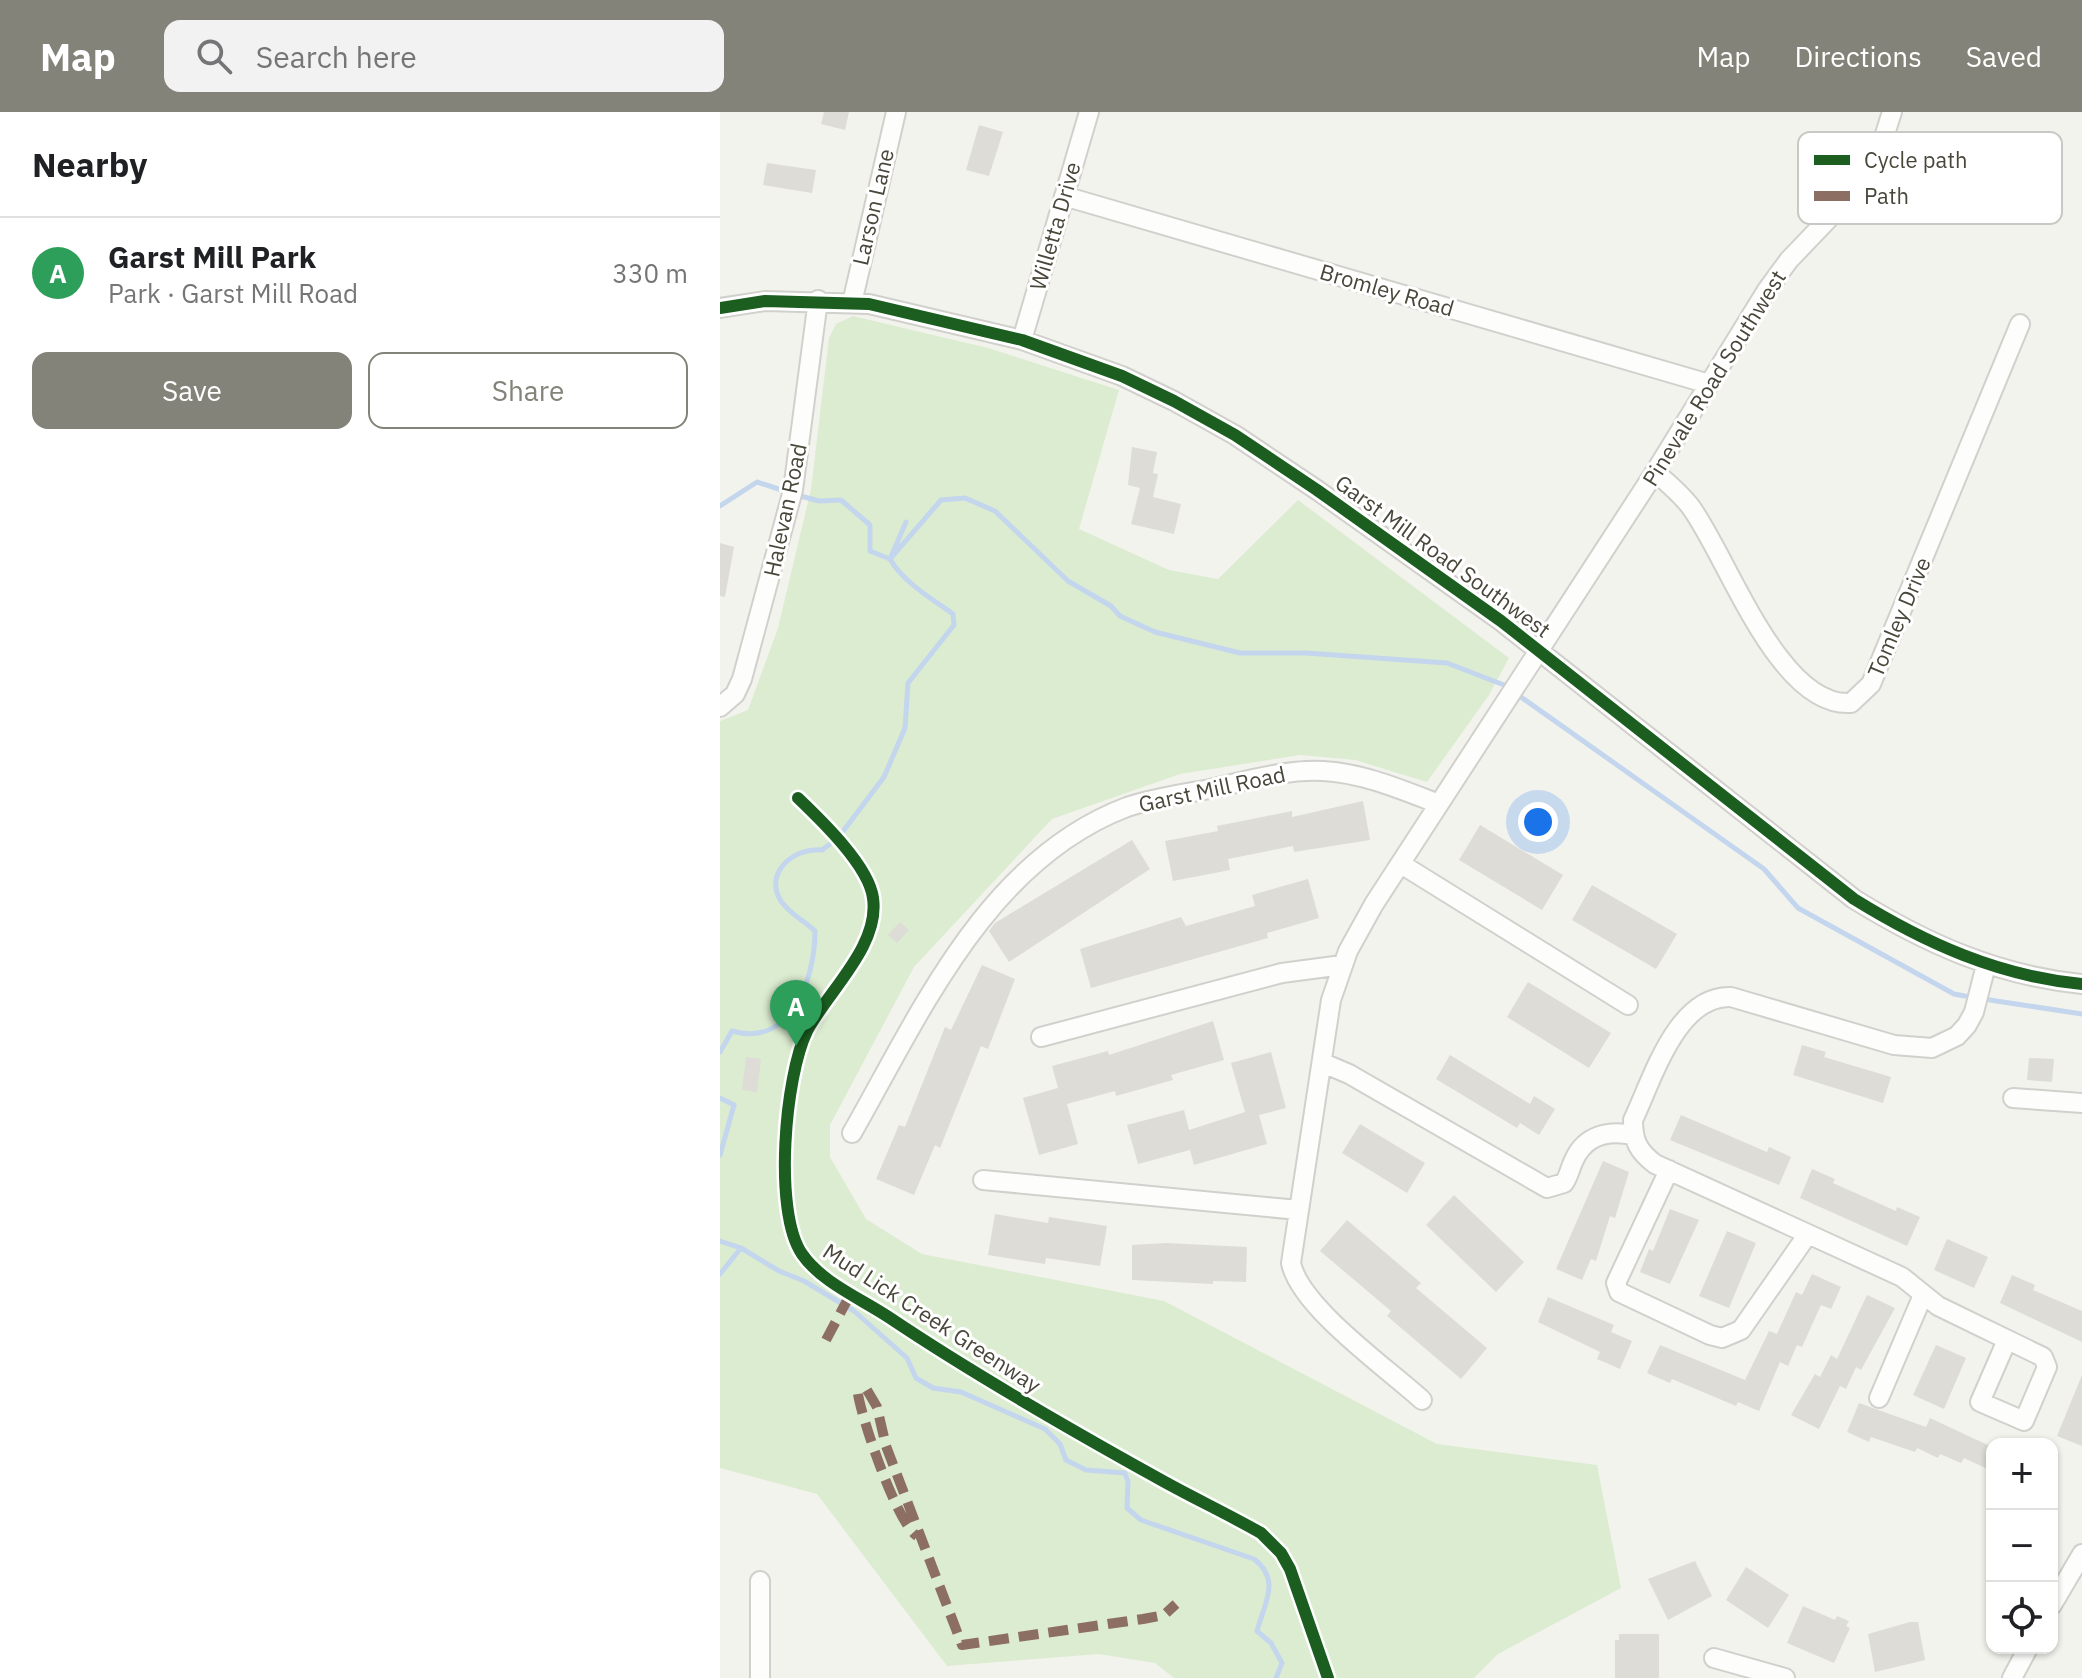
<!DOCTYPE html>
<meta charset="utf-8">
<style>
:root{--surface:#fff;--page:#f2f2f2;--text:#202124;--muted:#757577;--line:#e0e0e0;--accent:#848379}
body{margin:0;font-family:"IBM Plex Sans",sans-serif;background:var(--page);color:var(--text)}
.controls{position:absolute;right:24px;bottom:24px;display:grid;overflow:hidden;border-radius:16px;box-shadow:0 2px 6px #0004}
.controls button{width:72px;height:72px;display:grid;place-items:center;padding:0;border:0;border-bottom:2px solid var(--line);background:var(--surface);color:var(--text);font:40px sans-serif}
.you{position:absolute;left:818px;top:710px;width:28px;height:28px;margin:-20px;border:6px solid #fff;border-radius:50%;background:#1a73e8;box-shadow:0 0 0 12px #1a73e833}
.badge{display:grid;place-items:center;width:52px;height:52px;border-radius:50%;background:var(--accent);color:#fff;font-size:26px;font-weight:700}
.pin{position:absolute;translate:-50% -66px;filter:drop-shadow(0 2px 4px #0008)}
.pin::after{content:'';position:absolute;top:42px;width:28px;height:24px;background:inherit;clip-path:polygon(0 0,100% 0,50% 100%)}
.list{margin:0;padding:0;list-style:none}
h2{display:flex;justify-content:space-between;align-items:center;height:104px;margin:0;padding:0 32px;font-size:34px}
h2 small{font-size:26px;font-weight:400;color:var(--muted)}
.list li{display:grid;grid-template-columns:52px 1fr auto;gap:24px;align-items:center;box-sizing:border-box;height:112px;padding:0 32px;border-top:2px solid var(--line)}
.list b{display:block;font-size:30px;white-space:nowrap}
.list p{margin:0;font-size:26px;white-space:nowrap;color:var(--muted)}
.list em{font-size:26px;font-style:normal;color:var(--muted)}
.actions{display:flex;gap:16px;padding:24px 32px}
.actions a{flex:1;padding:18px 0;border:2px solid var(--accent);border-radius:16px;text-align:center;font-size:28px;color:var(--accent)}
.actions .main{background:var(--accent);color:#fff}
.icon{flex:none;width:44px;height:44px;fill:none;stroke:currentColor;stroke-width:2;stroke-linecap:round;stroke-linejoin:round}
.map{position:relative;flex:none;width:1362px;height:1566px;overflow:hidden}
header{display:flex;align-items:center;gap:48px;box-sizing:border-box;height:112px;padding:0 40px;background:var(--accent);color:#fff}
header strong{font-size:38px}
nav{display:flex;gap:44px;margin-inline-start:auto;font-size:28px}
.search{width:560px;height:72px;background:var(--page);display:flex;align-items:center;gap:20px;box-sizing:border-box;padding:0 28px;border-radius:16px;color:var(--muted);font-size:30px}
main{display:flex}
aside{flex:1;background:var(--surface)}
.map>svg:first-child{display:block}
.green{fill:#dcecd0}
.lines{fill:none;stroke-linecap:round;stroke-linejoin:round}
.stream{stroke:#c3d6ed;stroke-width:5}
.building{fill:#dddcd6}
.minor-casing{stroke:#d1d0cc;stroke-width:22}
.minor{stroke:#fdfdfc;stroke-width:18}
.quiet{stroke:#8d6e63;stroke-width:10;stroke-dasharray:20 10;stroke-linecap:butt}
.cycleway-casing{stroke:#fff;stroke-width:17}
.cycleway{stroke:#1b5e20;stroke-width:12}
.labels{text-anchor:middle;stroke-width:6;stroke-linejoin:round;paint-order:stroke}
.street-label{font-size:22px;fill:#49463a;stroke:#fff}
.key{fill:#fff;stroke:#c8c8c4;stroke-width:2}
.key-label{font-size:22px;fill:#49463a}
</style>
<header>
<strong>Map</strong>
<div class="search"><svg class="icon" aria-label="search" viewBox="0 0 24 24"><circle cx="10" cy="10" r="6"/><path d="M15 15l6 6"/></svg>Search here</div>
<nav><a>Map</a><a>Directions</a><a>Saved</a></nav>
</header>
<main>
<aside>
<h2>Nearby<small></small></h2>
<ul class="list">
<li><span class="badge" style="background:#2e9e5b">A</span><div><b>Garst Mill Park</b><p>Park · Garst Mill Road</p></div><em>330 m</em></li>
</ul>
<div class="actions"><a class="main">Save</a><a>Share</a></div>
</aside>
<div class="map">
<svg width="1362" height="1566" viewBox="0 0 1362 1566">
<rect width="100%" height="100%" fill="#f3f3ee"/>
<path class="green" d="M133 204 268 236 399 278 359 417 449 458 498 467 578 388 789 546 769 583 707 670 635 648 580 643 460 662 332 707 194 855 110 1013V1045L146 1107 202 1142 444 1189 717 1332 877 1353 901 1476 778 1542 754 1566H454L435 1551 379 1542 227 1554 97 1382 0 1356V609L28 598 58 516 91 377 109 226 116 212Z"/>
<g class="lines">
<path class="stream" d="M77 383 99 389 121 388 150 413V439L170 447 186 410
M0 394 37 370 68 380
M1270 888 1362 902
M0 940 12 919C71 936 95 867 95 819 85 809 68 801 61 789 43 761 74 735 102 738L118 726 164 665 185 616 188 571 234 513 233 502C212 487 182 469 170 447L221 388 245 386 275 399 348 469 391 494 400 504 435 520 520 541H586L727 551 784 573 1044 757 1078 796 1234 882 1245 884
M0 986 14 993 0 1043
M0 1129 21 1136 59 1159 84 1169 134 1199 187 1246 196 1266 213 1276 241 1280 325 1317 340 1332 346 1348 366 1358 405 1361 408 1370 407 1396 421 1408 534 1447C561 1468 545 1490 537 1519L551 1531 562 1551 556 1566
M0 1162 21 1136"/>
</g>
<path class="building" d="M104 0H129L125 18 101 12Z
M259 13 283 20 269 64 246 58Z
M47 51 96 58 92 81 43 73Z
M412 335 437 340 433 361 438 362 433 385 461 392 454 422 411 412 420 376 408 373Z
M0 431 14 435 5 485 0 484Z
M643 689 650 728 574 740 573 734 508 747 510 758 453 769 445 729 498 719 497 714 572 699V705Z
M760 713 843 763 822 798 739 748Z
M412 728 430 757 289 850 269 819 275 811Z
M588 767 599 806 547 821 548 826 371 876 360 837 461 805 466 814 535 794 532 783Z
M872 773 957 822 936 857 852 808Z
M180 810 189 818 177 831 168 823Z
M262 853 295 867 268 937 261 934 220 1036 215 1033 194 1083 156 1067 179 1013 185 1015 225 915 231 918Z
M808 870 891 921 869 956 787 905Z
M493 909 504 948 451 963 453 968 396 984 395 979 347 992 358 1032 319 1043 303 986 338 976 332 954 388 939 389 943Z
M1082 933 1106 940 1104 945 1171 965 1163 991 1073 963Z
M551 940 566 996 539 1003 547 1032 474 1053 470 1038 418 1052 407 1013 464 998 469 1018 525 1000 511 951Z
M730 943 810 992 814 984 835 997 819 1023 800 1011 797 1016 716 967Z
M26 945 41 947 37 980 22 978Z
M1309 946 1334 947 1332 970 1307 968Z
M961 1003 1047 1040 1049 1035 1071 1045 1059 1073 950 1028Z
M640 1012 705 1051 687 1081 622 1041Z
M883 1049 909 1060 895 1106 890 1104 876 1149 871 1147 862 1168 836 1157Z
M1092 1057 1115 1067 1113 1071 1176 1099 1177 1095 1200 1105 1187 1134 1080 1086Z
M734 1083 804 1150 776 1180 706 1113Z
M950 1097 979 1108 950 1172 920 1160 929 1137 933 1139Z
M275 1102 328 1111 329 1105 387 1114 380 1154 326 1146 325 1152 268 1143Z
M627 1108 701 1171 696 1176 767 1236 741 1267 667 1204 671 1199 600 1139Z
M1007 1119 1036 1131 1009 1196 979 1184Z
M1227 1127 1268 1145 1254 1176 1214 1158Z
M446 1131 527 1135 526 1170 493 1169V1172L412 1168V1133Z
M1092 1162 1121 1175 1111 1197 1101 1193 1082 1235 1077 1233 1068 1254 1060 1250 1039 1299 1018 1290 1016 1294 952 1267 950 1271 927 1261 940 1233 1025 1268 1049 1219 1057 1222 1076 1180 1082 1183Z
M1292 1163 1315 1173 1313 1178 1362 1199V1230L1280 1191Z
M1147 1183 1175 1196 1141 1258 1136 1255 1126 1277 1120 1274 1099 1317 1071 1303 1095 1262 1100 1265 1111 1243 1117 1247Z
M828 1185 894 1213 891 1220 912 1229 900 1257 877 1247 880 1240 818 1210Z
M1216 1233 1246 1246 1224 1297 1193 1283Z
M1362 1263V1334L1337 1324Z
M1139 1291 1206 1315 1210 1306 1272 1335V1359L1244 1346 1241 1351 1220 1342 1218 1346 1197 1336 1195 1340 1151 1325 1149 1330 1127 1320Z
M975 1449 992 1484 948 1508 928 1467Z
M1026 1455 1069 1483 1048 1516 1006 1488Z
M1083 1494 1115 1508 1117 1504 1129 1509 1126 1514 1130 1516 1114 1551 1067 1531Z
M1190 1510H1198L1205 1548 1155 1560 1148 1522Z
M899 1522H939V1566H895V1528H899Z"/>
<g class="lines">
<g class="minor-casing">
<path id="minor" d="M344 84 989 272
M132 191 176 0
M0 196 45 189 149 192 302 228 402 264 454 289 515 323 597 378 781 509 1134 787C1205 831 1278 864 1362 872
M302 228 369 0
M935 360C948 371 960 381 970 394 1007 443 1058 596 1131 591L1151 572 1300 212
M0 595 15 582 22 567 73 378 98 188
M681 752 908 893
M1266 853 1254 900 1247 913 1237 924 1212 936 1174 933 1011 885C957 883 933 966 913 1008 913 1029 918 1039 935 1052L1182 1165 1218 1194 1323 1245 1327 1255 1304 1309 1260 1290 1287 1228
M321 925 562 861 622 853
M603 951 629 962 827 1076 844 1071C849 1064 850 1056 854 1048 865 1023 889 1018 913 1023
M1293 986 1362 991
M132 1021C201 900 267 748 407 695 434 686 462 682 490 677 526 669 566 657 603 659 643 661 682 678 719 692
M949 1058 896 1171 899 1180 990 1223 1002 1226 1021 1218 1088 1122
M263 1068 578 1098
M1159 1286 1203 1183
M702 1288C667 1256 580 1195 571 1151L611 888 628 839 654 792 935 360 1047 178 1069 148 1114 101 1156 50 1172 0
M40 1469V1566
M1332 1493 1362 1442
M994 1546 1065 1566
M1292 1566 1308 1536"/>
</g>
<use href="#minor" class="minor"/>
<path class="quiet" d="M106 1228 131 1181
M147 1278 157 1295 166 1334 242 1533 423 1507 444 1503 456 1492
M138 1282C142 1308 177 1411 197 1424"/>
<g class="cycleway-casing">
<path id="cycleway" d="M0 196 45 189 149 192 302 228 402 264 454 289 515 323 597 378 781 509 1134 787C1205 831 1278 864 1362 872
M78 686C101 708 149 754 153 786 160 834 108 879 87 919 65 964 53 1100 82 1142 102 1171 142 1187 170 1206 255 1263 344 1314 434 1364 469 1384 506 1401 541 1421L561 1441 570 1457 608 1566"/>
</g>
<use href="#cycleway" class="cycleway"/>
</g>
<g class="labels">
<g class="street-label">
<text transform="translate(153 95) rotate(-77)" y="8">Larson Lane</text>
<text transform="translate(335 114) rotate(-74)" y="8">Willetta Drive</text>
<text transform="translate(667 178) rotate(16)" y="8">Bromley Road</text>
<text transform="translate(994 266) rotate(-58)" y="8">Pinevale Road Southwest</text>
<text transform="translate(65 398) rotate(-78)" y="8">Halevan Road</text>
<text transform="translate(723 444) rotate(36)" y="8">Garst Mill Road Southwest</text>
<text transform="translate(1179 505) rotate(-67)" y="8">Tomley Drive</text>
<text transform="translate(492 677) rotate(-12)" y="8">Garst Mill Road</text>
<text transform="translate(212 1206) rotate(33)" y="8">Mud Lick Creek Greenway</text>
</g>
</g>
<rect x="1078" y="20" width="264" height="92" rx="12" class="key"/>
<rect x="1094" y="43" width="36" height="10" fill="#1b5e20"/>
<rect x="1094" y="79" width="36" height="10" fill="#8d6e63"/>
<g class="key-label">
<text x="1144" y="56">Cycle path</text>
<text x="1144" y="92">Path</text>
</g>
</svg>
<div class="controls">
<button>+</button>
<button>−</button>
<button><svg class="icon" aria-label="locate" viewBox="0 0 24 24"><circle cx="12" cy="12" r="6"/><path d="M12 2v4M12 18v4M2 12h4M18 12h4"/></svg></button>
</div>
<div class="you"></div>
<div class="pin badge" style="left:76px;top:934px;background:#2e9e5b">A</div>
</div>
</main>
